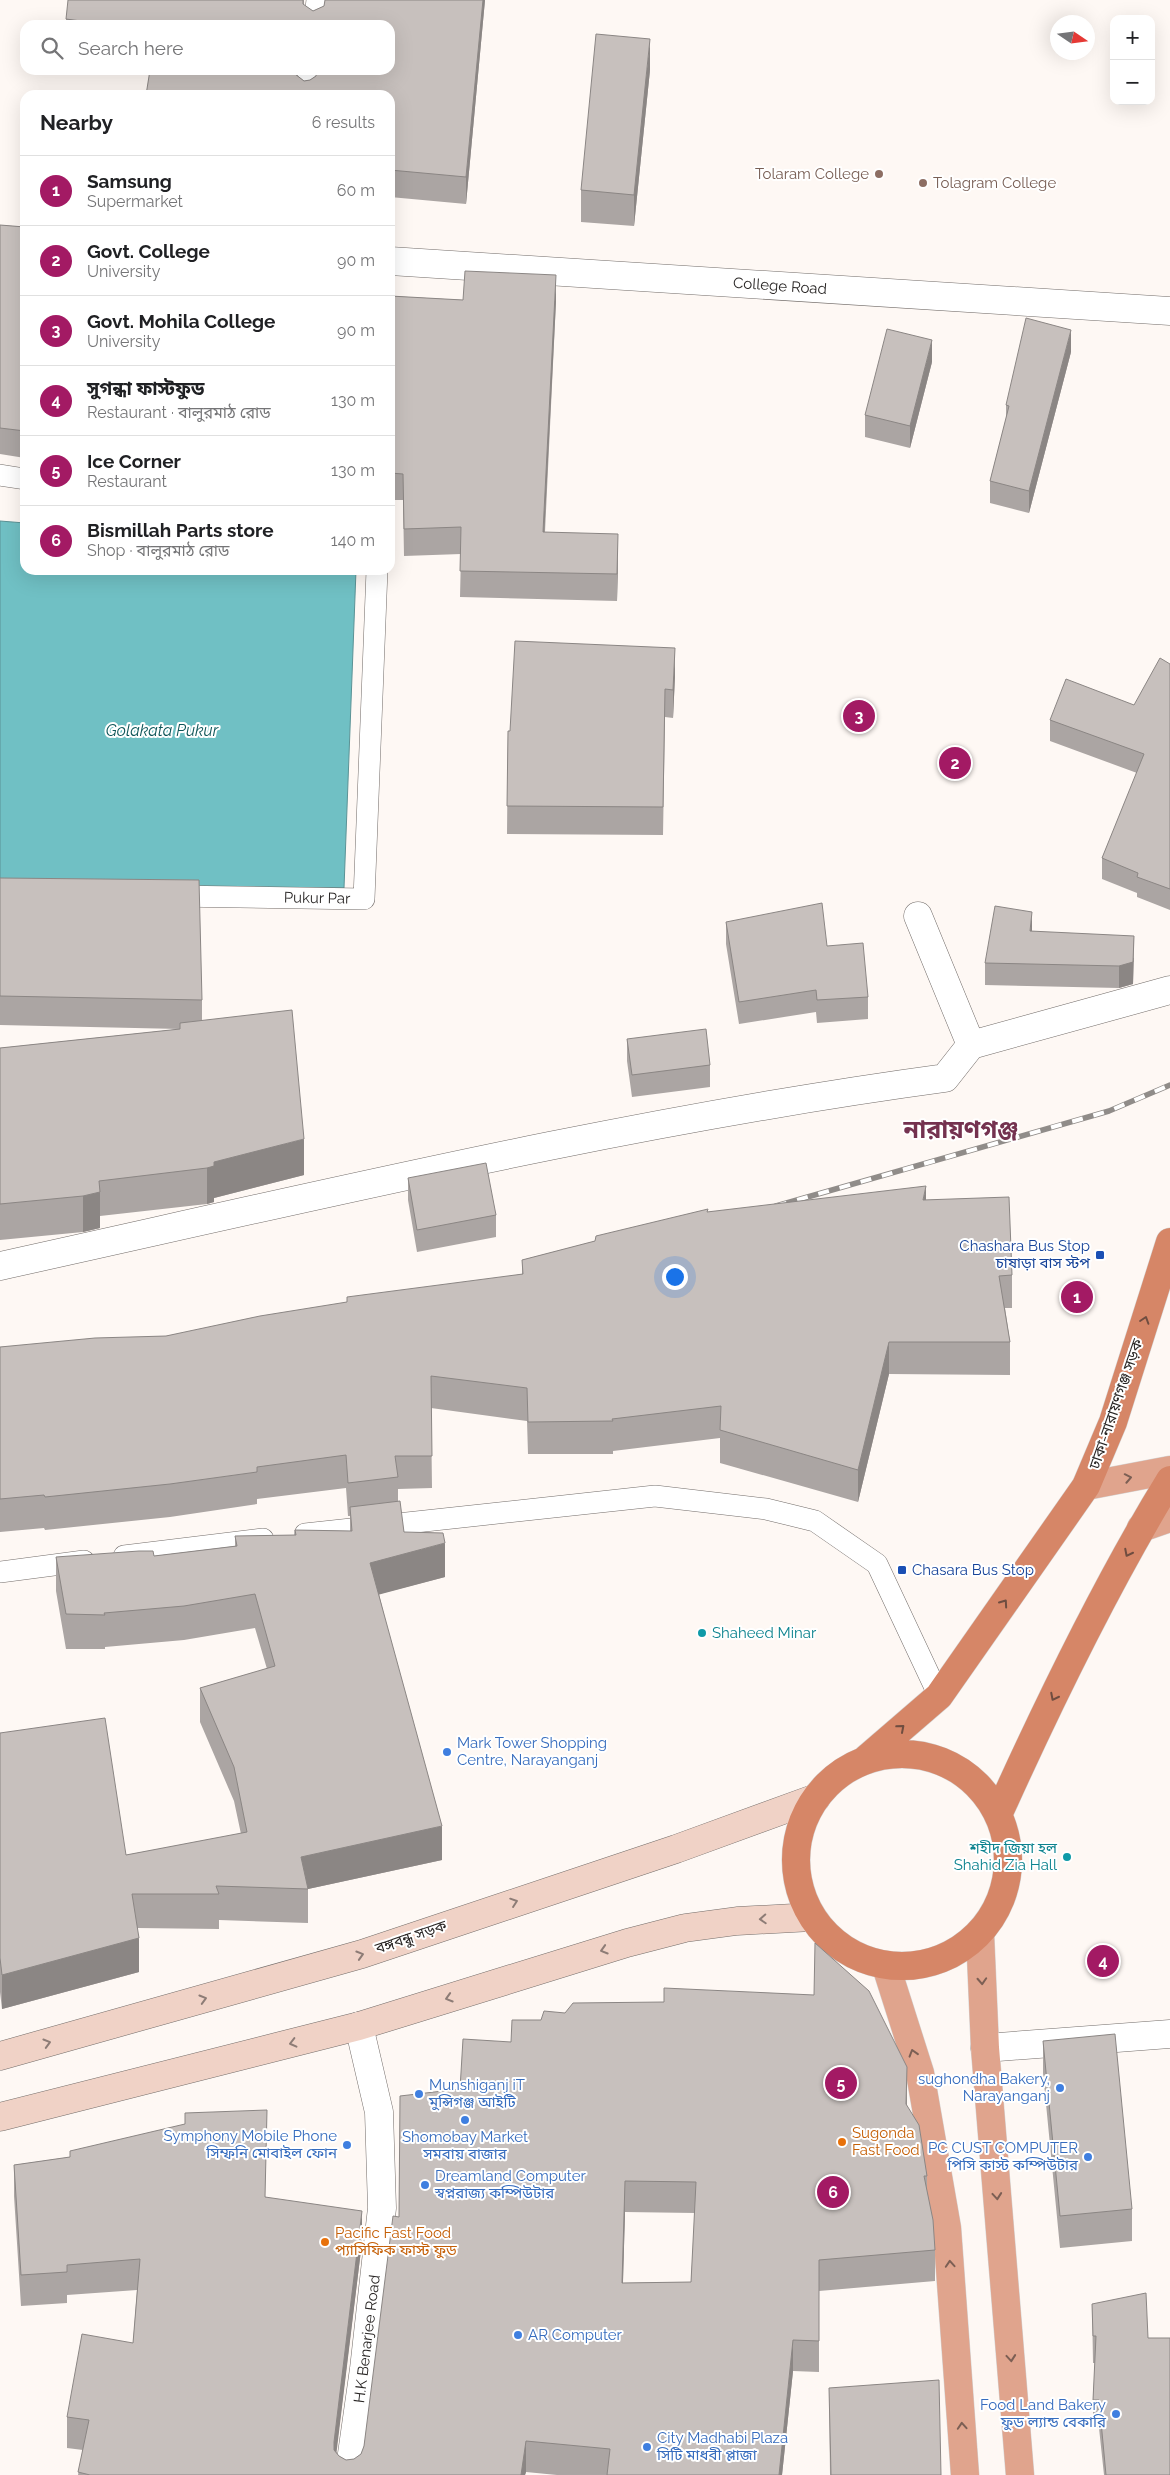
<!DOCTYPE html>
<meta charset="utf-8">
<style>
:root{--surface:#fff;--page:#f6f6f6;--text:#202124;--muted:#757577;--line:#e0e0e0;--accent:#a31a64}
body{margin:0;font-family:Raleway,"Noto Sans Bengali",sans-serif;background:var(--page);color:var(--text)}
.controls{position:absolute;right:15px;top:15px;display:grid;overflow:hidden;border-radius:10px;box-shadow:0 5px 20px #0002}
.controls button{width:45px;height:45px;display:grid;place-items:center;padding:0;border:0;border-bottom:1px solid var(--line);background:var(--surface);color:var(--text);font:25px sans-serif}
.compass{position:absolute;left:1050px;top:15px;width:45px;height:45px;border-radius:50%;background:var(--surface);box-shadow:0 5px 20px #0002;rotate:103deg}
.you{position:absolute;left:674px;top:1276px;width:18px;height:18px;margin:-12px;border:4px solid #fff;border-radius:50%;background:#1a73e8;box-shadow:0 0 0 8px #1a73e833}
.badge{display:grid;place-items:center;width:32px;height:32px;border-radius:50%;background:var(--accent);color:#fff;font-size:16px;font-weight:700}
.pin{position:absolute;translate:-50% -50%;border:2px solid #fff;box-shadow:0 1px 5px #0006}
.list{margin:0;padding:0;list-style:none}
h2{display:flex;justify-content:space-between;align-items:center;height:65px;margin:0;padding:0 20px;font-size:21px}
h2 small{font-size:16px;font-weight:400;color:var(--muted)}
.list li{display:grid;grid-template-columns:32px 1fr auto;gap:15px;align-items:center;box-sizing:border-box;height:70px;padding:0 20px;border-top:1px solid var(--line)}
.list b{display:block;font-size:19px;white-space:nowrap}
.list p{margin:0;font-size:16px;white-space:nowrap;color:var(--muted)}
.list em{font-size:16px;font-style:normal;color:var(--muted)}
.icon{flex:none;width:28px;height:28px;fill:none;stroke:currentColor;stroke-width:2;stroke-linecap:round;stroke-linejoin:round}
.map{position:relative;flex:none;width:1170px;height:2475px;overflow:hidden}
.search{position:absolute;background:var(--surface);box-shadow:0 5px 20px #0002;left:20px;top:20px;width:375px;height:55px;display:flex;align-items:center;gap:12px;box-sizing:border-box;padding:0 18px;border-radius:15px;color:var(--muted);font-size:19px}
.panel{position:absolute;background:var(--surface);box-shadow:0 5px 20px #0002;left:20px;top:90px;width:375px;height:485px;border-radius:15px}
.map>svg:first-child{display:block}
.water{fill:#70c0c4;stroke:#5b9295}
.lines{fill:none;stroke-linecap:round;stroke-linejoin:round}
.service-casing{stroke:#736d6a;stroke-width:22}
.minor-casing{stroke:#736d6a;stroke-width:29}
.secondary-casing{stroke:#736d6a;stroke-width:29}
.primary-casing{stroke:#d4d4d4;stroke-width:29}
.trunk-casing{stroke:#d4d4d4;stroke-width:29}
.service{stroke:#fff;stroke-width:21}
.minor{stroke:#fff;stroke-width:28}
.secondary{stroke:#f0d2c6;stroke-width:28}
.primary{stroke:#e0a48d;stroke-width:28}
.trunk{stroke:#d68667;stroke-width:28}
.rail-casing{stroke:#908c89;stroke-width:5.5}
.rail{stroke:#fff;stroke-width:4;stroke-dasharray:11;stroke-linecap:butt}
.wall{fill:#aba5a3;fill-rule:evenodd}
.shaded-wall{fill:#8b8684}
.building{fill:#c7c0bd;stroke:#8b8684;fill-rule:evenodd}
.oneway{stroke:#6f4d40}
.oneway2{stroke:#7c5f54}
.oneway3{stroke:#8d7c76}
.education-dot{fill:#8d6e63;stroke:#fff;stroke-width:2}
.transit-dot{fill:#1a4fb4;stroke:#fff;stroke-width:2}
.culture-dot{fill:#0f9aa8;stroke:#fff;stroke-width:2}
.shop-dot{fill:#3f7fe0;stroke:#fff;stroke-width:2}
.food-dot{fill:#e8710a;stroke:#fff;stroke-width:2}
.labels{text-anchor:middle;stroke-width:4;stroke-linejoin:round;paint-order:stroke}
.education-label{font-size:15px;fill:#785e54;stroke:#fff;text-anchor:end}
.street-label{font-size:15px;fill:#2a2726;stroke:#fff}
.transit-label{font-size:15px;fill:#164399;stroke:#fff;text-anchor:end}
.culture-label{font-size:15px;fill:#0d838f;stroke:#fff;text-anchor:start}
.shop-label{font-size:15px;fill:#366cbe;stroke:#fff;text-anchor:start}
.food-label{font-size:15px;fill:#c56008;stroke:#fff;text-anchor:start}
.water-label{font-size:16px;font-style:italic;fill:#0d5558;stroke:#fff}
.town-label{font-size:25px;font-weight:bold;fill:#743250;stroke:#fff}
</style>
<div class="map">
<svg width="1170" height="2475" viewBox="0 0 1170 2475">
<rect width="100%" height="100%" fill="#fef8f4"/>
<path class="water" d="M0 521 25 523V570H356L344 888 0 890Z"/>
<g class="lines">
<g class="service-casing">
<path id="service" d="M314 25 317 0
M306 95 309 70
M0 475 25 479
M172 896 364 899 377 570
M305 1534 655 1496 766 1509 815 1521 877 1564 939 1696
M124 1556 263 1539
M0 1572 84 1561"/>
</g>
<g class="minor-casing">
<path id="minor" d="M390 261 1170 311
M918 916 971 1045
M0 1266C313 1197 627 1121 945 1078L971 1045 1170 990
M985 2048 1170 2034
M349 2475 364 2369 382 2208 379 2112 359 2026"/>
</g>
<g class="secondary-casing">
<path id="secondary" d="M0 2056 362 1954 676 1849 816 1798
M0 2117 359 2026 627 1943 685 1928 737 1921 812 1917"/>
</g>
<g class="primary-casing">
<path id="primary" d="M1086 1486 1170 1470
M1141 1528 1170 1518
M980 1933 985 2048 1020 2475
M886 1966 920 2073 947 2228 965 2475"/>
</g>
<g class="trunk-casing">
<path id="trunk" d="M796 1860a106 106 0 1 1 212 0a106 106 0 1 1-212 0Z
M866 1759 939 1696 1086 1486 1113 1422 1170 1242
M998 1815C1049 1702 1105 1586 1170 1480"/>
</g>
<use href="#service" class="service"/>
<use href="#minor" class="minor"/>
<use href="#secondary" class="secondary"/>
<use href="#primary" class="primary"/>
<use href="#trunk" class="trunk"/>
<g class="rail-casing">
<path id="rail" d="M776 1206 1109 1111 1170 1085"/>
</g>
<use href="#rail" class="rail"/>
</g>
<path class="wall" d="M304 0V5L313 11 324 6 325 0H485L466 204 390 197V95H146L298 70 297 75 304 81 310 80 390 25H66V19Z
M650 70 634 226 581 222V190Z
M0 225 25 227V458L0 454Z
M390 296 463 300 556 301 545 532 618 560 617 601 460 597 461 554 404 556 403 500H390Z
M1071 352 1029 513 990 503V481L1006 419V405Z
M932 362 910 448 865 437V415Z
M1170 664V910L1137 897V893L1102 879V858L1137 773 1050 741V720L1134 705Z
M675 676 673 718 665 717 663 835 507 834 508 731H510Z
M0 878 202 1000V1020L304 1175 214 1198V1202L207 1204 100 1216V1228L83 1232 0 1240V1048L180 1029 0 1025Z
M726 922 827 946 868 997V1019L817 1023 816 1012 739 1024 726 944Z
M1032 931 1134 958 1133 984 1119 988 985 985V963Z
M627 1039 710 1065V1087L632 1097 627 1061Z
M408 1178 496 1215V1237L417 1252 408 1200Z
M926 1200 1012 1275V1308H1005L1010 1342V1375L889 1374 858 1502 720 1463V1438L613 1451V1454H528L527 1421 431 1408 432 1488 398 1489V1501L404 1532 445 1577 379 1594 442 1860 308 1889V1923L219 1920V1929L137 1928 139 1972 2 2009 0 1992V1733L126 1855 241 1834 234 1801 200 1722V1688L267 1669 255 1628 184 1640 105 1647V1649H66L56 1591V1557L154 1556 235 1546V1536L295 1535V1530L350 1531V1516H348L346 1488 257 1499V1504L170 1517 45 1530 44 1528 0 1532V1347L166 1336 522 1274V1260L708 1212Z
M1043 2041 1132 2209V2241L1060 2248 1043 2073Z
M907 2106 927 2176V2191L935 2250V2281L819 2291V2372L793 2371 782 2475H557L526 2472 525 2475H78L83 2450 67 2448V2417L133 2343 137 2290 67 2295V2303L21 2306 14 2196V2165L70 2157V2151L266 2197 362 2242 336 2452 339 2456 346 2460 354 2459 361 2454 364 2446 399 2217ZM625 2212 695 2213 691 2282 623 2283Z
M1092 2304 1148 2338 1170 2475H1104L1099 2428H1093V2400L1095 2363H1093Z
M829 2388 941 2475H830Z"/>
<path class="shaded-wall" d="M483 0H485L466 204V177Z
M650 39V70L634 226V195Z
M294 70H298L294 94Z
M556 275V301L543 558V532Z
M1071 330V352L1029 513V491Z
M932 340V362L910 448V426Z
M618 534V560L617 601V574Z
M675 648V676L673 718V690Z
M1032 912V934L1030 931Z
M1134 936 1133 984 1119 988V966Z
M304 1139V1175L214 1198V1202L207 1204V1168L214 1162Z
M926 1186V1218L923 1200Z
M100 1192V1228L83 1232V1196Z
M889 1342V1374L858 1502V1470Z
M445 1543V1577L370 1597V1563Z
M442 1826V1860L308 1889 301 1857Z
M139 1938V1972L2 2009V1975Z
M907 2067V2098L906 2135V2104Z
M625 2181V2212L622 2314V2283Z
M362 2211V2242L334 2473V2442Z
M793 2340V2371L782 2475H779Z
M526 2441V2472L525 2475H521Z"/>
<path class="building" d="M68 0H303V4L313 11 324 6 325 0H483L466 177 390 170V95H146L150 70H294L295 74 304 81 310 80 316 76 317 70H390V25H111L66 19Z
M596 34 650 39 634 195 581 190Z
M36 92 65 95H36Z
M0 225 25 227V431L0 428Z
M465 271 556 275 543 532 618 534 617 574 460 571 461 527 404 529 403 474 390 473V296L463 300Z
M1026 318 1071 330 1029 491 990 481 1009 406 1006 405Z
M887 329 932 340 910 426 865 415Z
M515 641 675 648 673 690 665 689 663 807 507 806 508 731H510Z
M1160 658 1170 664V889L1137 877 1138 873 1102 858 1144 754 1050 720 1066 679 1134 705Z
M0 878 199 880 202 1000 0 996Z
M822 903 827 946 863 943 868 997 817 1000 816 990 739 1002 726 922Z
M995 906 1032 912 1030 931 1134 936 1133 962 1119 966 985 963Z
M292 1010 304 1139 214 1162V1166L207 1168 99 1181 100 1192 83 1196 0 1204V1048L180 1029V1023Z
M706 1029 710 1065 632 1075 627 1039Z
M486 1163 496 1215 417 1230 408 1178Z
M926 1186 923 1200 1009 1197 1012 1275 999 1276 1010 1342H889L858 1470 720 1430 721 1406 612 1419 613 1421 528 1422 527 1388 431 1376 432 1456H395L398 1477 348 1483 346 1455 257 1467V1472L170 1484 45 1497 44 1495 0 1499V1347L95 1338 166 1336 260 1316 347 1302V1297L523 1274 522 1260 595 1241 596 1236 708 1209 707 1212Z
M400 1501 404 1532 443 1533 445 1543 370 1563 442 1826 301 1857 308 1889 216 1886 219 1894H132L139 1938 2 1975 0 1958V1733L105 1718 126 1855 247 1832 234 1767 200 1688 275 1666 255 1594 184 1606 104 1613 105 1615 66 1614 56 1557 139 1551H153L154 1556 237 1546 235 1536 296 1535 295 1530 352 1531 350 1507Z
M815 1943 869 1991 907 2067 906 2104 919 2125 927 2176H924L933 2220 935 2250 819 2260V2341L793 2340 779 2475H607L610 2449 526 2441 521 2475H90L78 2472 89 2420 67 2417 82 2334 133 2343 140 2259 67 2265V2272L21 2275 14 2165 70 2157V2151L185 2124V2113L267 2110 265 2197 362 2211 334 2442V2450L339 2456 346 2460 354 2459 361 2454 364 2446 393 2216 399 2217 400 2096 460 2089 463 2039 511 2042 512 2020H541L544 2011 565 2013 573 2003 664 2002V1988L814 1995ZM625 2181 696 2182 691 2282 622 2283Z
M1115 2034 1132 2209 1060 2216 1043 2041Z
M1146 2293 1148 2338H1170V2475H1106L1099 2400H1093L1096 2336H1093L1092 2304Z
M939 2380 941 2475H831L829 2388Z"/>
<defs><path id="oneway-chevron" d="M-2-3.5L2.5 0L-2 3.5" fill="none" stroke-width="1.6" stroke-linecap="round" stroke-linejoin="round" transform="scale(1.25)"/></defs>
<g class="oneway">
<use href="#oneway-chevron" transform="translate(1145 1320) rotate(-72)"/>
<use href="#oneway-chevron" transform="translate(1128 1553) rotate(117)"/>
<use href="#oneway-chevron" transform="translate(1004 1603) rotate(-55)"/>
<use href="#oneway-chevron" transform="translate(1054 1697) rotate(117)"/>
<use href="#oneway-chevron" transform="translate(901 1728) rotate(-41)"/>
</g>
<g class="oneway2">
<use href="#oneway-chevron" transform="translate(1128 1478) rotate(-11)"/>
<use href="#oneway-chevron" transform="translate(982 1981) rotate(87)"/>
<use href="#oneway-chevron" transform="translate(913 2053) rotate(-107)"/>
<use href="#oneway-chevron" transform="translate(997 2196) rotate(85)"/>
<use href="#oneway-chevron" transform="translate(950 2264) rotate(-94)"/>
<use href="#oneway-chevron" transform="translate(1011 2358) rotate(85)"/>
<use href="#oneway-chevron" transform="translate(962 2426) rotate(-94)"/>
</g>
<g class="oneway3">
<use href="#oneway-chevron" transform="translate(514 1902) rotate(-19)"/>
<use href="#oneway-chevron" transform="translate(763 1919) rotate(177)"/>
<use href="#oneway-chevron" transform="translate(604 1950) rotate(163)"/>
<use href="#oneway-chevron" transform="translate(360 1955) rotate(-17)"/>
<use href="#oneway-chevron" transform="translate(449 1998) rotate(163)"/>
<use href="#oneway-chevron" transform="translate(203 1999) rotate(-16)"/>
<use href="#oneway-chevron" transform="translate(47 2043) rotate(-16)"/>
<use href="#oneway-chevron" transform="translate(293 2043) rotate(166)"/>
</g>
<g class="education-dot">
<circle cx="879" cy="174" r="5"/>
<circle cx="923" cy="183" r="5"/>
</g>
<g class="transit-dot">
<rect x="1095" y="1250" width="10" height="10" rx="2.5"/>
<rect x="897" y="1565" width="10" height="10" rx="2.5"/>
</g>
<g class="culture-dot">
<circle cx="702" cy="1633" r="5"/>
<circle cx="1067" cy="1857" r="5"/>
</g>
<g class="shop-dot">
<circle cx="447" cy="1752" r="5"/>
<circle cx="1060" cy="2088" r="5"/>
<circle cx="419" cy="2094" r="5"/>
<circle cx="465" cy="2120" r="5"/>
<circle cx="347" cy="2145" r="5"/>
<circle cx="1088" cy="2157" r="5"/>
<circle cx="425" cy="2185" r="5"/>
<circle cx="518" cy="2335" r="5"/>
<circle cx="1116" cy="2414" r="5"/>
<circle cx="647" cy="2447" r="5"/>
</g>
<g class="food-dot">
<circle cx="842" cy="2142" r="5"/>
<circle cx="325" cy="2242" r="5"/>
</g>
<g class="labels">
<g class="education-label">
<text x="869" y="179">Tolaram College</text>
<text x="933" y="188" text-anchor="start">Tolagram College</text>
</g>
<g class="street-label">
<text transform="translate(780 286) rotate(4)" y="5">College Road</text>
<text transform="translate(317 898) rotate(1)" y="5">Pukur Par</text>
<text transform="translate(1116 1404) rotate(-71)" y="5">ঢাকা-নারায়ণগঞ্জ সড়ক</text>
<text transform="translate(411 1937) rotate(-19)" y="5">বঙ্গবন্ধু সড়ক</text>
<text transform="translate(367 2339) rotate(-83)" y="5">H.K Benarjee Road</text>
</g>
<g class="transit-label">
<text x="1090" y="1251">Chashara Bus Stop<tspan x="1090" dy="17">চাষাড়া বাস স্টপ</tspan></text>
<text x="912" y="1575" text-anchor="start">Chasara Bus Stop</text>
</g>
<g class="culture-label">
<text x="712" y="1638">Shaheed Minar</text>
<text x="1057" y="1853" text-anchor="end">শহীদ জিয়া হল<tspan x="1057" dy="17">Shahid Zia Hall</tspan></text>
</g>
<g class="shop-label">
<text x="457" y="1748">Mark Tower Shopping<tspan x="457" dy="17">Centre, Narayanganj</tspan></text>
<text x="1050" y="2084" text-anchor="end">sughondha Bakery,<tspan x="1050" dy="17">Narayanganj</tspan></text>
<text x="429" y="2090">Munshiganj iT<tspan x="429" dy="17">মুন্সিগঞ্জ আইটি</tspan></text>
<text x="337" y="2141" text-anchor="end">Symphony Mobile Phone<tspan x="337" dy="17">সিম্ফনি মোবাইল ফোন</tspan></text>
<text x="465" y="2142" text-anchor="middle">Shomobay Market<tspan x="465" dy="17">সমবায় বাজার</tspan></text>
<text x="1078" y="2153" text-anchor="end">PC CUST COMPUTER<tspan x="1078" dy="17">পিসি কাস্ট কম্পিউটার</tspan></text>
<text x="435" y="2181">Dreamland Computer<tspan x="435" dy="17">স্বপ্নরাজ্য কম্পিউটার</tspan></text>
<text x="528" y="2340">AR Computer</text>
<text x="1106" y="2410" text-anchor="end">Food Land Bakery<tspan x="1106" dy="17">ফুড ল্যান্ড বেকারি</tspan></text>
<text x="657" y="2443">City Madhabi Plaza<tspan x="657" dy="17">সিটি মাধবী প্লাজা</tspan></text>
</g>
<g class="food-label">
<text x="852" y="2138">Sugonda<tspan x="852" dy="17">Fast Food</tspan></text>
<text x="335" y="2238">Pacific Fast Food<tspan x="335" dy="17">প্যাসিফিক ফাস্ট ফুড</tspan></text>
</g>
<g class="water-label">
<text x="162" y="736">Golakata Pukur</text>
</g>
<g class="town-label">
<text x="961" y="1138">নারায়ণগঞ্জ</text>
</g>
</g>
</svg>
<div class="controls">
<button>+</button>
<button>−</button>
</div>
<svg class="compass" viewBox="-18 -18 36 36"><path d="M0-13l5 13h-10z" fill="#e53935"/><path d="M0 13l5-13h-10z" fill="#757577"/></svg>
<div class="you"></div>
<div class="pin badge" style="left:1077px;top:1297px">1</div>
<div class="pin badge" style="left:955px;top:763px">2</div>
<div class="pin badge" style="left:859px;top:716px">3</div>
<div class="pin badge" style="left:1103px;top:1961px">4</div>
<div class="pin badge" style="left:841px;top:2083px">5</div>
<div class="pin badge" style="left:833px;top:2192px">6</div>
<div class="search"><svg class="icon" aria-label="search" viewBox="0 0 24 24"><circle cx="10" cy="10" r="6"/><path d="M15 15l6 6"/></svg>Search here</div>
<section class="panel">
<h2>Nearby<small>6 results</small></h2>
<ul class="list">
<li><span class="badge">1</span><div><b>Samsung</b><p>Supermarket</p></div><em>60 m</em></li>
<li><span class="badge">2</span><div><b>Govt. College</b><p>University</p></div><em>90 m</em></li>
<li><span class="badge">3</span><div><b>Govt. Mohila College</b><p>University</p></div><em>90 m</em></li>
<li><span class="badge">4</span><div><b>সুগন্ধা ফাস্টফুড</b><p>Restaurant · বালুরমাঠ রোড</p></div><em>130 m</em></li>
<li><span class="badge">5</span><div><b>Ice Corner</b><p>Restaurant</p></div><em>130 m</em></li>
<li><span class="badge">6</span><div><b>Bismillah Parts store</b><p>Shop · বালুরমাঠ রোড</p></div><em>140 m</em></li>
</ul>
</section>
</div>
